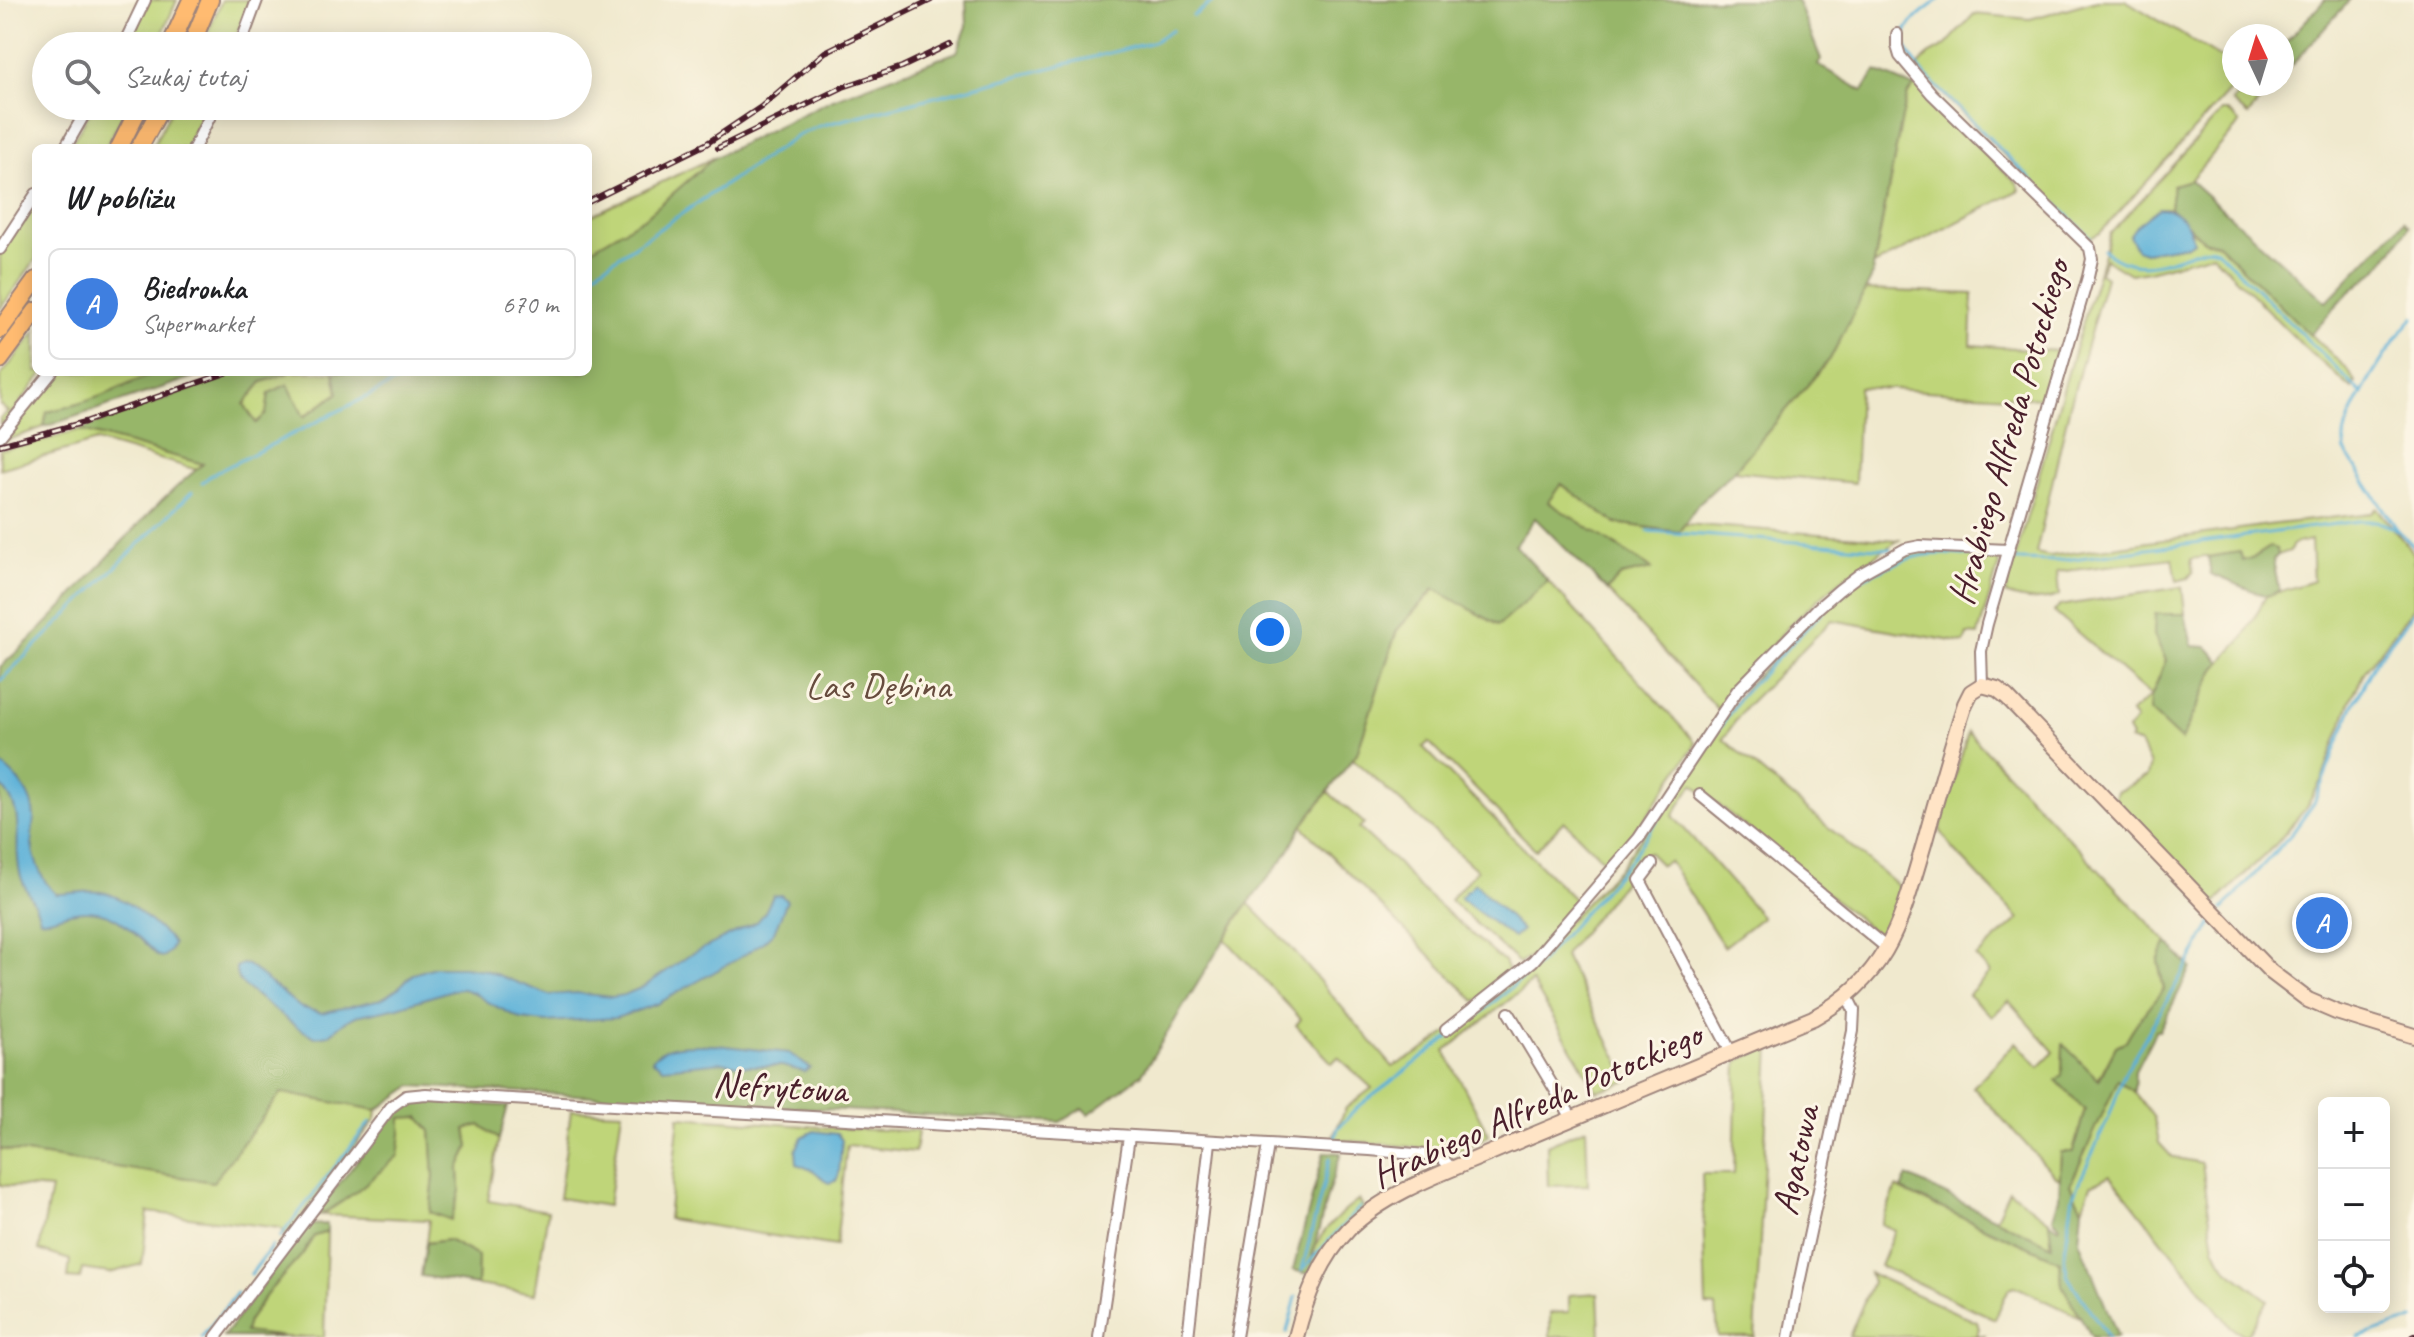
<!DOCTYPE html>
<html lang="pl">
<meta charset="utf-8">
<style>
:root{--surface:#fff;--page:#f2f2f2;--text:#202124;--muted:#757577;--line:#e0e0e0;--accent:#1f6fb2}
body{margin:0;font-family:Caveat,sans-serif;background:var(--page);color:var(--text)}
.controls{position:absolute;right:24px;bottom:24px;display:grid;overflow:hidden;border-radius:12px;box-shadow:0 4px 20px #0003}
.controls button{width:72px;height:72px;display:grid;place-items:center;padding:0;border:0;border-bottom:2px solid var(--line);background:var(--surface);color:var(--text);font:40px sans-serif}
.compass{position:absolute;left:2222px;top:24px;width:72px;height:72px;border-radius:50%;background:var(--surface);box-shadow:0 4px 20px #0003;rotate:356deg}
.you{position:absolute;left:1270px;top:632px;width:28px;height:28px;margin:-20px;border:6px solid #fff;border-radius:50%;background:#1a73e8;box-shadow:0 0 0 12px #1a73e833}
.badge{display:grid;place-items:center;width:52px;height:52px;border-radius:50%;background:var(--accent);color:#fff;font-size:26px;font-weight:700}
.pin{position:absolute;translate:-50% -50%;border:4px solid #fff;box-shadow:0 2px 8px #0006}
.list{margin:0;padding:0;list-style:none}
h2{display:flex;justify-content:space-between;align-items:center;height:104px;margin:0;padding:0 32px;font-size:34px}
h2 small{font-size:26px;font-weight:400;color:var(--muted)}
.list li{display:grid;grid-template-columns:52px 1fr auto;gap:24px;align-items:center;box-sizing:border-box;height:112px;margin:0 16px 16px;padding:0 16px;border:2px solid var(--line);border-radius:12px}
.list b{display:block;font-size:30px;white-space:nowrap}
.list p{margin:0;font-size:26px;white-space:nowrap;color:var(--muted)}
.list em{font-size:26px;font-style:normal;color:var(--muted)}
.icon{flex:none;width:44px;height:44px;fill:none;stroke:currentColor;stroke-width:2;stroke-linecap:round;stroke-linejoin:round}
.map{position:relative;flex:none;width:2414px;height:1337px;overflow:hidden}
.search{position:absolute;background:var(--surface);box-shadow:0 4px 20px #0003;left:32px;top:32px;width:560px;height:88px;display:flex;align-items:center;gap:20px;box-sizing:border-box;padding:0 28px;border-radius:44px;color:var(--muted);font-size:30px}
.panel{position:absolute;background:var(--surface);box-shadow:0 4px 20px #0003;left:32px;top:144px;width:560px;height:232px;border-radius:12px}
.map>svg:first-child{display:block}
.green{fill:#bfd579;stroke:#847a52;stroke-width:2}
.forest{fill:#97b669;stroke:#706a4a;stroke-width:2}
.water{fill:#5bb1d8;stroke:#526882;stroke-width:2}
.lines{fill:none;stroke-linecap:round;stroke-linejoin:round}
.stream{stroke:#5bb1d8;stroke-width:3}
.street-casing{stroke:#9d847c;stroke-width:14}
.secondary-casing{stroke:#9d847c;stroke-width:18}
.primary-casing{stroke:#9d847c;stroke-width:20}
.street{stroke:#fff;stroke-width:10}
.secondary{stroke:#ffe4c6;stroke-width:14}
.primary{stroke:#ffbb71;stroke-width:16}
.rail-casing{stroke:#4a1f2b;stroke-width:6}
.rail{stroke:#fcf5e5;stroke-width:3;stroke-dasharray:9;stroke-linecap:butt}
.labels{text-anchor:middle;stroke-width:6;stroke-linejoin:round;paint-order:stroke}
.street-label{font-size:38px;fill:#4a1f2b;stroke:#fcf5e5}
.park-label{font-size:38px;fill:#674c3e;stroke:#fcf5e5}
</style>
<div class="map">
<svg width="2414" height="1337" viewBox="0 0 2414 1337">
<rect width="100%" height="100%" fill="#fcf5e5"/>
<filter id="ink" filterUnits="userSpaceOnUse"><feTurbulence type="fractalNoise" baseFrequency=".0125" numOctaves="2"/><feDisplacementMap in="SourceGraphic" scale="16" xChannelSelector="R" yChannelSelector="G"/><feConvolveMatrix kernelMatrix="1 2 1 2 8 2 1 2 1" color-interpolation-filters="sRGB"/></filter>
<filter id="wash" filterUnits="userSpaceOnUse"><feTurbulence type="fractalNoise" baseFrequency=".006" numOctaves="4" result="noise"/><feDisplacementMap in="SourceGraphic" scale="32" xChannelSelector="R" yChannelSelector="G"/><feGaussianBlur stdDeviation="1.8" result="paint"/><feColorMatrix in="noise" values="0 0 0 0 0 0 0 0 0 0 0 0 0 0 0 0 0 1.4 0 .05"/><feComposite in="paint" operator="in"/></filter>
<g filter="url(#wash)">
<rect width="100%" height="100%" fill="#f0e9ce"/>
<path class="green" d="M149 0H177L157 46H127Z
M222 0H250L232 46H202Z
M2097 0H2125L2234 66V84H2236L2100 233 2088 239 1917 68 1928 55 1945 46 1974 14 2030 19Z
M1917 84 1984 153 2018 184 2020 190 1874 265 1901 122 1908 93Z
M2249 84H2275L2248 115 2232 102Z
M94 106H128L105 148H68Z
M173 106H206L186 148H152Z
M2222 111H2227L2240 123 2190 180 2173 185 2170 208H2159L2145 252 2187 245 2193 241 2190 229 2203 240 2218 244 2349 371 2355 383 2352 389 2305 348 2212 254 2149 271 2130 274 2105 259 2100 273 2106 277 2069 409 2036 553 2050 556 2268 525 2372 513 2377 508 2414 554V607L2365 671 2352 697 2322 779 2305 809 2277 843 2215 903 2119 807 2115 797 2117 792 2147 776 2150 765 2140 744 2130 740 2132 737 2128 730 2136 720 2130 713 2151 696 2054 612 2059 606 2182 587 2185 614 2155 615 2157 643 2166 660 2151 697 2181 740 2215 669 2244 637 2266 596 2313 581 2311 540 2293 544 2290 551 2278 555 2276 549 2270 547 2256 556 2243 562 2240 552 2191 559 2193 572 2188 578 2177 581 2173 558 2057 572 2059 596C2037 602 2027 602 2005 594L2069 369 2110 234Z
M715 157 647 216 588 251V217Z
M36 199V259L0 309V254Z
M1865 290 1973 294 1971 345 2058 351 2042 398 1859 387 1855 483 1734 471 1830 359Z
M36 331V372H44L3 424H0V418L8 412 0 405V377Z
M60 372H156C120 389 86 404 47 412L44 427 5 441Z
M291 372H334L338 393 303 417 266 415 256 423 244 405 262 382Z
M79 430 204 464 197 470 97 441 0 469V449L28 445Z
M1561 483 1615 523 1679 532 1685 524 1899 540C1855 568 1813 599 1778 638 1757 661 1738 686 1718 710L1607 590 1621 576 1651 568 1547 502Z
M1918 550 1994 553 1999 564 1978 635 1967 634 1964 643 1832 620 1746 706 1723 739 1902 889 1883 939 1693 784 1673 816 1762 917 1724 947 1669 861 1661 865 1648 852 1564 955 1629 1081 1597 1091 1532 982 1445 1051 1489 1135 1465 1148 1452 1151 1332 1139 1346 1108 1372 1088 1338 1057 1332 1063 1296 1025 1301 1019 1225 939 1248 903 1287 943 1393 1067 1428 1047 1498 994 1621 866 1747 685 1829 603 1873 569 1897 556Z
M1548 581 1696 743 1638 829 1609 866 1564 821 1536 850 1429 742 1423 747 1577 902 1531 957 1519 963 1450 900 1477 870 1353 759 1357 753 1397 630 1435 589 1498 625Z
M1968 732 2167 942 2158 961 2164 989C2151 1005 2135 1022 2126 1041L2116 1046 2098 1080 2063 1045 2062 1075 2057 1080 2085 1109 2073 1152H2061L2060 1178 2055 1176 1973 1087 2016 1042 2039 1067 2054 1052 2009 1001 1992 1016 1968 995 1990 973 1976 957 2019 919 1954 850 1940 830Z
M1328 792 1364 823 1359 828 1398 864 1417 886 1504 962 1509 973 1476 1002 1302 826Z
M1770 1047 1755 1337H1718L1716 1307 1706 1306 1702 1174H1734L1737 1061Z
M2118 1079 2134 1092 2154 1118 2159 1143 2172 1157 2202 1163 2214 1248 2228 1270 2268 1300 2246 1336 2230 1326 2110 1175 2091 1185 2082 1209 2070 1185Z
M281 1093 377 1110 376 1118 286 1238 280 1228 148 1212 142 1264 110 1273 82 1269 80 1279 68 1278 70 1260 39 1250 51 1189 0 1185V1149L213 1182Z
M571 1110 622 1112 608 1206 559 1198Z
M400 1117H419L431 1128 434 1177 430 1212 460 1191 459 1168 469 1147 466 1128 480 1125 499 1139 488 1201 548 1211 535 1294 477 1285 478 1256 448 1240 426 1243 429 1220 322 1215 345 1199 401 1134Z
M679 1117 848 1129 918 1131 915 1152 847 1145 836 1246 668 1219Z
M1586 1128 1588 1185 1548 1186 1547 1145Z
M1896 1188 2060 1261 2062 1285 2080 1317 2015 1286 2009 1288 1995 1319 1880 1266 1895 1230 1881 1224Z
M2009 1190 2049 1221 2052 1246 1995 1220Z
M1359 1200 1364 1209 1314 1267C1307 1240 1340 1214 1359 1200Z
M327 1232 324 1337H286L244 1333 248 1321 269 1291 302 1255 314 1236Z
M1869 1273 1977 1322 1979 1329 1976 1335 1986 1336 1849 1337 1872 1282Z
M1598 1293 1600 1337H1550V1313L1569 1312V1295Z"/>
<path class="forest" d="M966 0H1797L1821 59 1818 65 1863 91 1876 71 1914 87 1908 93 1901 122 1871 279 1830 359 1734 471 1698 504 1679 532 1615 523 1561 484 1548 502 1652 569 1621 576 1607 590 1535 518 1515 545 1548 581 1499 625 1434 589 1397 630 1357 753 1302 826 1287 854 1240 914 1142 1074 1089 1114 1083 1108 1060 1122 412 1086 377 1110 281 1093 213 1182 0 1149V667C73 605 128 525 203 464L79 430 238 372H291L262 382 244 404 256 423 266 414 269 393 288 384 304 417 338 393 334 372H588V251L647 216 715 157 833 99 957 52 967 26Z
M2325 0H2350L2289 68 2282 64V46Z
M2190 180 2326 302 2404 221 2409 226 2393 250 2375 271 2345 296 2310 335 2218 244 2203 240 2170 208 2173 185Z
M156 372H209L44 427 47 412C86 404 120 389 156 372Z
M2270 547 2276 549 2278 555 2273 560 2279 591 2266 596 2211 574 2208 557 2240 552 2243 561 2256 556Z
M2155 614H2185L2192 646 2207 647 2221 662 2215 669 2181 740 2150 711 2151 697 2166 660 2154 635Z
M2167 942 2191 968 2159 1031 2156 1030 2135 1071 2134 1092 2118 1080 2070 1185 2082 1209 2079 1240 2118 1337H2092L2062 1285 2060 1261 1901 1190 1907 1176 2052 1246 2049 1221 2059 1228 2060 1226 2053 1218 2059 1198 2061 1152H2073L2085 1110 2056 1080 2062 1075 2063 1044 2099 1080 2116 1046 2126 1041C2135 1022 2151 1005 2164 989L2158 961Z
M411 1101 508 1106 499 1139 480 1125 466 1129 469 1147 459 1168 460 1191 451 1220 430 1212 434 1177 431 1131 419 1117 401 1118V1134L398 1156C379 1172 336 1212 314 1216L396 1111Z
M1324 1152 1341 1153 1328 1193 1312 1257 1314 1267 1309 1274 1293 1270Z
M327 1224V1232L314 1236 302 1255 269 1291 248 1321 245 1332 286 1337H223L307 1225Z
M448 1240 478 1256 477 1285 421 1276 426 1243Z"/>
<path class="water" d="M2159 208C2177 208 2190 223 2193 241L2187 245 2145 252 2136 249 2129 236 2136 226Z
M0 764C17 776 33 795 34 817 34 823 32 830 32 836 31 855 42 882 56 894 71 894 86 890 101 892 128 897 149 921 169 938L173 944 170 951 163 957 158 956C131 931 112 903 70 913 59 915 51 921 40 919 37 903 23 889 20 873 12 839 28 813 0 785Z
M1475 883 1522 930 1513 938 1460 898Z
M781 895 787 901 774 932 763 942 741 957 657 1004 616 1018 545 1022 521 1019 487 1002 474 993 463 989 452 990 398 1007 356 1016 344 1022 329 1035 315 1037 298 1028 245 987C239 981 235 977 236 967L242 964 248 965 300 1007 321 1013 381 999 396 990 413 974 435 967H464L485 970 549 995 576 993 612 997 624 995 643 987 690 955 758 921 765 912 773 896Z
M717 1045 789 1053 810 1068 805 1072 782 1066H741L723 1062 663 1068 652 1060C664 1041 696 1046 717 1045Z
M814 1131 837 1134 842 1140 839 1174 836 1181 829 1183 814 1171 797 1164 796 1150 802 1137Z"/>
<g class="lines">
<path class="stream" d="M1939 0C1927 8 1905 23 1904 40 1904 52 1918 65 1925 75L2090 237
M1193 16 1215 0
M2104 250C2133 274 2159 264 2191 253 2201 249 2207 246 2217 250L2362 394
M588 277 797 136 819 126 1153 42 1172 30
M2414 317C2393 340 2352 403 2345 432 2343 438 2344 444 2345 451L2397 529 2414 547
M202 483 211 475 416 372
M1648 531 1890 549
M2016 560 2057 561 2359 521H2376L2397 529
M1861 579C1879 571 1896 561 1916 557 1941 551 1969 556 1994 557
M0 681 192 492
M2223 909 2293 832 2314 803 2353 706 2376 661 2414 612
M1335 1139 1338 1128 1358 1107 1482 1012 1539 964 1631 859 1741 696 1829 605 1852 586
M280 1237 370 1122
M1303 1269 1360 1207
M1302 1270 1330 1158
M251 1274 272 1246
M1287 1332 1296 1297
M202 1337 237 1293
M2108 1337 2068 1277 2064 1258 2073 1196 2109 1117 2125 1072 2212 923
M2359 1337 2414 1319"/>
</g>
</g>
<g filter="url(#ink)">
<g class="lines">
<g class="street-casing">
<path id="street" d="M1897 34V46L1900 56 1932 94 2090 248 2092 259 2088 277 1987 624 1981 651 1982 685
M123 46 145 0
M240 46 257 0
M65 148 89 106
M194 148 215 106
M0 249 36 194
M0 436 52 372
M1700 795 1887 948
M1652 864 1640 880 1731 1052
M1509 1013 1572 1118
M1446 1030 1533 961 1639 838 1737 691 1818 608 1839 590 1860 574 1905 549 1920 546 2008 550
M216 1337 391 1107 406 1096 426 1094 1370 1150 1437 1156 1442 1158 1453 1170
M1099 1337 1129 1137
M1188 1337 1210 1142
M1236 1337 1268 1145
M1789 1337 1798 1288 1853 1031 1854 1010 1847 996"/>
</g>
<g class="secondary-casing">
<path id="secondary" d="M1296 1337C1306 1298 1320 1259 1349 1229 1388 1190 1454 1169 1504 1147 1607 1103 1710 1062 1813 1018 1890 976 1901 921 1924 844 1937 797 1950 750 1965 704L1971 692 1982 685 1997 689 2007 697 2271 972 2308 1000 2336 1012 2414 1036"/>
</g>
<g class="primary-casing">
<path id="primary" d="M170 46 191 0
M191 46 210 0
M119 148 140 106
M139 148 162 106
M0 330 36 280
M0 360 36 311"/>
</g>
<use href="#street" class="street"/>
<use href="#secondary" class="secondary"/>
<use href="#primary" class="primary"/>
<g class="rail-casing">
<path id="rail" d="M718 148 843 87 902 67 950 44
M588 202 706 144 761 107 825 52 931 0
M0 445 85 422 229 372
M2412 1337 2414 1336"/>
</g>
<use href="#rail" class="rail"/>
</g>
</g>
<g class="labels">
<g class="street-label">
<text transform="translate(2008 432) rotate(-74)" y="13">Hrabiego Alfreda Potockiego</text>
<text transform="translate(780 1086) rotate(3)" y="13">Nefrytowa</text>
<text transform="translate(1536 1104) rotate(-24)" y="13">Hrabiego Alfreda Potockiego</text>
<text transform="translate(1795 1160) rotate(-78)" y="13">Agatowa</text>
</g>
<g class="park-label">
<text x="878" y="698">Las Dębina</text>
</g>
</g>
</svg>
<div class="controls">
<button>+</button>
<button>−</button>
<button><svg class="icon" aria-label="locate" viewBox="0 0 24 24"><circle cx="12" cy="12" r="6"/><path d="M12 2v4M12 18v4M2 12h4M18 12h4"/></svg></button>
</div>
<svg class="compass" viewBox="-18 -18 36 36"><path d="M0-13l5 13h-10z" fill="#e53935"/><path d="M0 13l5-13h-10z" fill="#757577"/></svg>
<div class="you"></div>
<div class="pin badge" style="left:2322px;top:923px;background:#3f7fe0">A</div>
<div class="search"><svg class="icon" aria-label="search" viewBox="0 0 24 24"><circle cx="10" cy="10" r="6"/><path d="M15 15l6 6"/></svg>Szukaj tutaj</div>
<section class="panel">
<h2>W pobliżu<small></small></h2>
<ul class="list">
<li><span class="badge" style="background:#3f7fe0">A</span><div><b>Biedronka</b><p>Supermarket</p></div><em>670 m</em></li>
</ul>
</section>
</div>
